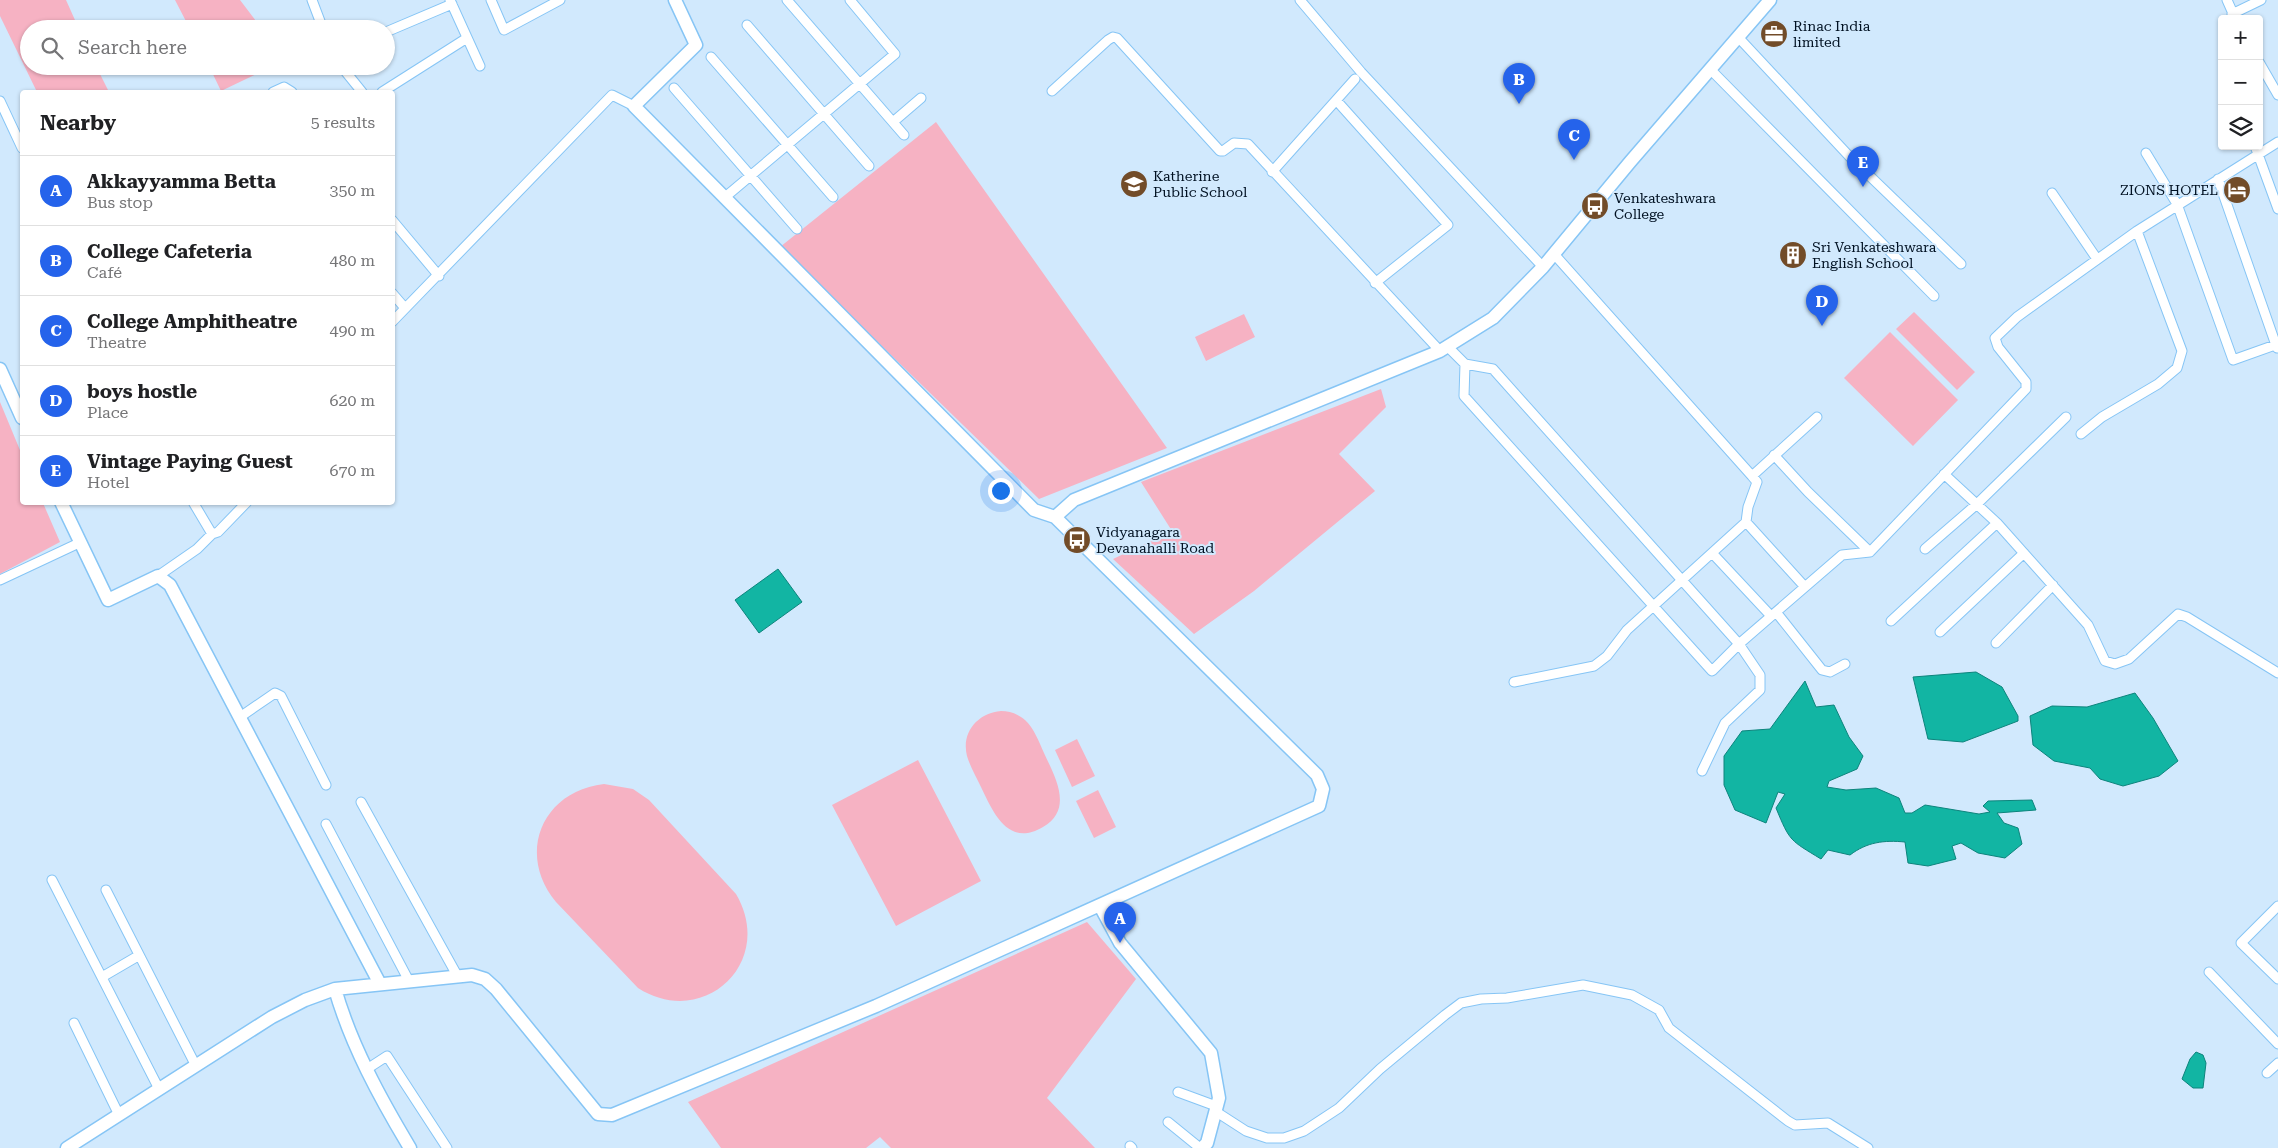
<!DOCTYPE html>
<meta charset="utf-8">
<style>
:root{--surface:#fff;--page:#f6f6f6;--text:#202124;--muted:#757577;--line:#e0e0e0;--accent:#2563eb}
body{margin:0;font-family:"Roboto Serif",serif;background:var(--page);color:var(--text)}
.controls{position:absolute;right:15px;top:15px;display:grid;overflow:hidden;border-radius:5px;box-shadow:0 1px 4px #0004}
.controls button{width:45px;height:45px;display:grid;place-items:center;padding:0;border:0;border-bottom:1px solid var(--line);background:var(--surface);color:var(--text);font:25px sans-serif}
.you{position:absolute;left:1000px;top:490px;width:18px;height:18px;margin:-12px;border:4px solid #fff;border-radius:50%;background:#1a73e8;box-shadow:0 0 0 8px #1a73e833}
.badge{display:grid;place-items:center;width:32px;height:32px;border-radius:50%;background:var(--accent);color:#fff;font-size:16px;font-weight:700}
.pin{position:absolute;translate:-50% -41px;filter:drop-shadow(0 1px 2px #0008)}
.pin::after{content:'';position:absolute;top:26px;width:18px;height:15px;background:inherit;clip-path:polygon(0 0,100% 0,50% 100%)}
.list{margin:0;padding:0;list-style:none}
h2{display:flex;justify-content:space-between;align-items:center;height:65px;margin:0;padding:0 20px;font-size:21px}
h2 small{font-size:16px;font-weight:400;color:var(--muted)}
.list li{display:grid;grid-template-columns:32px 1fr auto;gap:15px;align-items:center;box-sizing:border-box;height:70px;padding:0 20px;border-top:1px solid var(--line)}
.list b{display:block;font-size:19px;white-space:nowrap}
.list p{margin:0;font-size:16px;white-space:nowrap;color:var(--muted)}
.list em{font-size:16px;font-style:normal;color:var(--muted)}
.icon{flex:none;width:28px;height:28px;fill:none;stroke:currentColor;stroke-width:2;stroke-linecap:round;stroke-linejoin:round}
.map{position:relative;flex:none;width:2278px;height:1148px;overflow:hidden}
.search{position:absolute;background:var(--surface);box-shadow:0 1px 4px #0004;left:20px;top:20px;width:375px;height:55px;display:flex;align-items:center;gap:12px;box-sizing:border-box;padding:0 18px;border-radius:28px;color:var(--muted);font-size:19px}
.panel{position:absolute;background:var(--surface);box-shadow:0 1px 4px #0004;left:20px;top:90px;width:375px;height:415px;border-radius:5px}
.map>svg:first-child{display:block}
.green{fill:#f6b2c3}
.water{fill:#12b5a3;stroke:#0d847c}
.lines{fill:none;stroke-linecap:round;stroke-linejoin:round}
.street-casing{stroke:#86c5f5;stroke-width:11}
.secondary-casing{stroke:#86c5f5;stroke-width:15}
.street{stroke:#fff;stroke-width:9}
.secondary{stroke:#fff;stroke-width:12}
.labels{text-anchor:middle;stroke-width:4;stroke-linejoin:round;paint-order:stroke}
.poi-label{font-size:14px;fill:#012;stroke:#d1e9fd;text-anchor:start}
</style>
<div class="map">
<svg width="2278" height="1148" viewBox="0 0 2278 1148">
<rect width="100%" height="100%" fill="#d1e9fd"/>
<path class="green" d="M0 0H66L79 29H29V66H96L109 92H37L0 16Z
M175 0H240L262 29H190Z
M209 66H273L221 91Z
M936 122 1167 448 1039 499 780 247Z
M1914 312 1975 372 1957 390 1896 329Z
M1244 314 1255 337 1206 361 1195 337Z
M1890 332 1958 400 1913 446 1844 378Z
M1381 389 1386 407 1339 454 1375 491 1254 591 1194 634 1113 559 1172 531 1141 482Z
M0 402 22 455V502L43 503 60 542 0 574Z
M1001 711C1010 711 1018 714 1025 720 1034 728 1039 742 1044 753 1055 777 1074 809 1043 827 1008 848 993 812 981 787 976 777 970 766 967 756 961 732 978 713 1001 711Z
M1077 739 1095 776 1072 787 1055 750Z
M918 760 981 881 896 926 832 805Z
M604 784 633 789 649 800 736 894C776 962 704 1030 638 988L556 902C516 854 542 791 604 784Z
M1098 790 1116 827 1094 838 1076 801Z
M1087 922 1136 979 1047 1098 1095 1148H891L880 1137 866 1148H721L688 1102Z"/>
<path class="water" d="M778 569 802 602 759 633 735 600Z
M1976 672 2002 687 2018 716V721L1963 742 1928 739 1913 677Z
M1805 681 1816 707 1834 705 1849 737 1863 756 1857 769 1829 781 1827 787 1846 790 1876 788 1899 798 1905 813H1912L1925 805 1979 814 1990 812 1983 806 1988 801 2032 800 2036 810 1997 813 2004 823 2018 828 2022 844 2005 858 1978 853 1961 843 1952 846 1956 859 1928 866 1908 863 1905 842C1884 840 1867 842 1850 855L1828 850 1821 859C1790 840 1790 842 1776 808L1785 794 1778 792 1766 823 1735 810 1724 785V756L1742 731 1770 729Z
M2135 693 2153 718 2178 761 2159 776 2123 786 2100 779 2090 768 2054 761 2033 745 2030 716 2052 706 2087 707Z
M2196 1052 2203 1055 2206 1063 2203 1088H2193L2182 1079 2190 1059Z"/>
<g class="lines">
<g class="street-casing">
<path id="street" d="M312 0 323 29
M450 0 480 66
M491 0 504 30 560 0
M787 0 904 135
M1300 0 1361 72 1543 267
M2227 0 2235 18
M2232 14 2261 0
M747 25 869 166
M386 32 452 4
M1738 37 1849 156 1961 264
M711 57 833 197
M2259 62 2278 95
M341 66 362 92
M1710 69 1934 296
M674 88 797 229
M1052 91 1108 40 1113 37 1117 38 1220 151H1223L1234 143 1248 144 1440 351
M273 92 284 87 292 92
M382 92 467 38
M1336 100 1448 225 1375 283
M0 101 22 148
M893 122 921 98
M2255 146 2278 209
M2146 153 2177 204 2233 360 2278 344
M1272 172 1355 79
M2218 179 2277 348
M2052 193 2097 259
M724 198 895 54 850 0
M392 220 439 276
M1554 254 1752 476 1757 482 1748 507 1746 522 1805 587
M392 293 405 308
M392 322 612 95 634 106
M1448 347 1465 364 1493 369 1739 644 1842 555 1870 552 2026 389V382L1998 347 1995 338 2017 317 2137 231 2278 142
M1465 364 1464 396 1712 671 1739 644 1760 675V690L1725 723 1702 771
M2081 434 2102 417 2158 384 2177 368 2182 351 2137 231
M1774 455 1808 492 1870 552
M1944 474 1997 523 2088 625 2105 661 2115 664 2129 659 2178 614 2187 617 2278 673
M1752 476 1817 417
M193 502 212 534
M1925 549 1977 504 2066 417
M1713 554 1771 616
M158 576 197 549 212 534 218 532 247 502
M0 580 79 543
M1776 612 1822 670 1830 672 1845 664
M1891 621 1997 523
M1940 632 2024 553
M1996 643 2053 585
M1514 682 1594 666 1607 656 1627 630 1746 522
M240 717 275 693 281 696 326 785
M361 802 458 977
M326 824 409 981
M52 880 159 1089
M106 890 196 1066
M2278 906 2241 943 2278 979
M2209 972 2278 1044
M102 977 138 956
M74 1023 119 1115
M367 1069 387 1056 447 1148
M2267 1073 2278 1063
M1178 1092 1216 1106
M1215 1111 1246 1131 1267 1138H1284L1304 1131 1339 1108 1380 1069 1445 1015 1461 1003 1481 999 1507 998 1583 985 1632 995 1659 1010 1669 1028 1788 1121 1795 1125 1828 1123 1868 1148
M1168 1122 1200 1148
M1130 1146 1132 1148"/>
</g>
<g class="secondary-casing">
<path id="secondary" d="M675 0 696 45 634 106 1034 510 1055 517
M0 369 22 418
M61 502 108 600 158 576 170 585 380 984
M1100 906 1120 943 1211 1053 1219 1098 1207 1143 1202 1148
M335 989C351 1045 380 1098 410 1148
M67 1148 272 1017 305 1000 335 989 472 975 485 979 496 989 598 1114 612 1115 876 1006 1319 806 1323 789 1317 775 1055 517 1074 500 1440 351 1493 318 1543 267 1630 162 1770 0"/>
</g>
<use href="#street" class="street"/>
<use href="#secondary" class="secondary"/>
</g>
<defs>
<g id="office-disc" transform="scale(1.4375)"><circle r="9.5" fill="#724c29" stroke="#d1e9fd"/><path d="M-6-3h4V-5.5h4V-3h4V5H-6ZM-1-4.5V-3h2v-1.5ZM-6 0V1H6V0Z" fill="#fff"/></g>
<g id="school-disc" transform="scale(1.4375)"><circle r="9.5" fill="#724c29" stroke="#d1e9fd"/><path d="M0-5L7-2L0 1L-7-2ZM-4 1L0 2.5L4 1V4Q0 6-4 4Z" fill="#fff"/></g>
<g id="hotel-disc" transform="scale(1.4375)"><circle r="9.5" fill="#724c29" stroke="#d1e9fd"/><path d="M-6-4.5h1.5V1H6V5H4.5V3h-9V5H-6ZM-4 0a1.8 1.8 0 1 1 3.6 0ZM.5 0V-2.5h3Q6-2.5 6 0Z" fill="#fff"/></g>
<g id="bus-disc" transform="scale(1.4375)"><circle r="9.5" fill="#724c29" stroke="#d1e9fd"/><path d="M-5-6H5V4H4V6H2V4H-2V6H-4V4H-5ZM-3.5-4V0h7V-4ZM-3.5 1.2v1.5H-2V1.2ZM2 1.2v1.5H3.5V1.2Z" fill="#fff"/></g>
<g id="building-disc" transform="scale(1.4375)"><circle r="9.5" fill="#724c29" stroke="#d1e9fd"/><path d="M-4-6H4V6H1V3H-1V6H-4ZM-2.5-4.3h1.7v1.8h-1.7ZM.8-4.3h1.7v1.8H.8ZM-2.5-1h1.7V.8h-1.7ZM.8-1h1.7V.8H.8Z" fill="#fff"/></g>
</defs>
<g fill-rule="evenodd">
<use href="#office-disc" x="1774" y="34"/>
<use href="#school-disc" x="1134" y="184"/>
<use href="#hotel-disc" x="2237" y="190"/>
<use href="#bus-disc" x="1595" y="206"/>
<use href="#building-disc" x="1793" y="255"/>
<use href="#bus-disc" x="1077" y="540"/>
</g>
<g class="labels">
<g class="poi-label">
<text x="1793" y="31">Rinac India<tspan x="1793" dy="16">limited</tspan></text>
<text x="1153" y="181">Katherine<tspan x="1153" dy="16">Public School</tspan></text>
<text x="2218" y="195" text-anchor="end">ZIONS HOTEL</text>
<text x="1614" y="203">Venkateshwara<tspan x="1614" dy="16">College</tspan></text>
<text x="1812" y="252">Sri Venkateshwara<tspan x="1812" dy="16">English School</tspan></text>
<text x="1096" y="537">Vidyanagara<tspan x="1096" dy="16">Devanahalli Road</tspan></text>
</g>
</g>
</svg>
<div class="controls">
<button>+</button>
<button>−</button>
<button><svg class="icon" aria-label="layers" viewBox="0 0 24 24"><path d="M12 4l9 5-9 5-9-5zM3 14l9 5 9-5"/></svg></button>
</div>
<div class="you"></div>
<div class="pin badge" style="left:1120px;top:943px">A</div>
<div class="pin badge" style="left:1519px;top:104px">B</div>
<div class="pin badge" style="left:1574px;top:160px">C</div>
<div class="pin badge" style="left:1822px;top:326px">D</div>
<div class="pin badge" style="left:1863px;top:187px">E</div>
<div class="search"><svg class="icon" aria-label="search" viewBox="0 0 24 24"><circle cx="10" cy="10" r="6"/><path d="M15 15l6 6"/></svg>Search here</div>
<section class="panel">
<h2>Nearby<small>5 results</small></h2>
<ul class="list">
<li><span class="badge">A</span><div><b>Akkayyamma Betta</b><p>Bus stop</p></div><em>350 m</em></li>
<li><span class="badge">B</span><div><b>College Cafeteria</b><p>Café</p></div><em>480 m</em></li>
<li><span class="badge">C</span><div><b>College Amphitheatre</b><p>Theatre</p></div><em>490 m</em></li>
<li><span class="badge">D</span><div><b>boys hostle</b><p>Place</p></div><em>620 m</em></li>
<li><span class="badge">E</span><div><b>Vintage Paying Guest</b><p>Hotel</p></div><em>670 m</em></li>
</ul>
</section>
</div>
